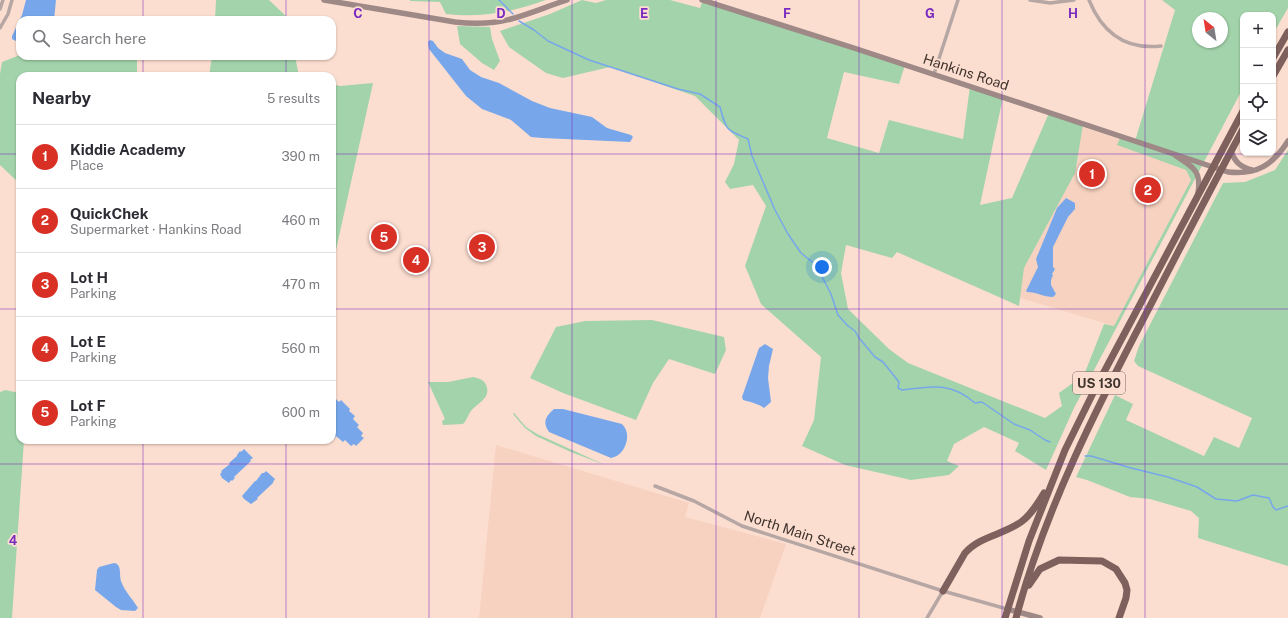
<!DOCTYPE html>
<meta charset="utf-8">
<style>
:root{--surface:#fff;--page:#f2f2f3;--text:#2b2b33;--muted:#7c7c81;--line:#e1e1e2;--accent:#d93025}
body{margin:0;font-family:"Public Sans",sans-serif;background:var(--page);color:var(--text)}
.controls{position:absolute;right:12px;top:12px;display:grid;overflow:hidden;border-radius:8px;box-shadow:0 1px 3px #0004}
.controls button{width:36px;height:36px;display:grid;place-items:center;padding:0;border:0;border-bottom:1px solid var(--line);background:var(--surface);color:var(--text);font:20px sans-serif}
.compass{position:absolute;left:1192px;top:12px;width:36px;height:36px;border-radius:50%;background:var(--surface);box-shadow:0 1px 3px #0004;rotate:330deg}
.you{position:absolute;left:822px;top:267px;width:14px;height:14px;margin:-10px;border:3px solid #fff;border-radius:50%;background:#1a73e8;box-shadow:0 0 0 6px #1a73e833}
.badge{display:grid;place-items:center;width:26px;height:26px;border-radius:50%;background:var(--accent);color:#fff;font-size:13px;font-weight:700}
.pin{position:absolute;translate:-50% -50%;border:2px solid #fff;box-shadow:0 1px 4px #0006}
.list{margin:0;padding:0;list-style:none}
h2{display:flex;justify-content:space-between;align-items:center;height:52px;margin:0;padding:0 16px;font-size:17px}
h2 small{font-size:13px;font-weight:400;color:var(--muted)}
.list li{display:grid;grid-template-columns:26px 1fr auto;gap:12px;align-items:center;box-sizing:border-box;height:64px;padding:0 16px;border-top:1px solid var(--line)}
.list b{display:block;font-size:15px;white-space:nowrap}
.list p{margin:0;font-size:13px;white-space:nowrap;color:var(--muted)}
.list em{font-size:13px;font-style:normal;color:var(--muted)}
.icon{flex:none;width:22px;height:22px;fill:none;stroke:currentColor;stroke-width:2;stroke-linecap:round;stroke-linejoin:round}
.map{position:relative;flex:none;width:1288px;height:618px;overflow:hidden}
.search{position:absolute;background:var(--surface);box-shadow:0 1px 3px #0004;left:16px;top:16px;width:320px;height:44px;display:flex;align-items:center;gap:10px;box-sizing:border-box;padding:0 14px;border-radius:12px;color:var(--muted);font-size:15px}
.panel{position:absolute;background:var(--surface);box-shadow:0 1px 3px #0004;left:16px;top:72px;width:320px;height:372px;border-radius:12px}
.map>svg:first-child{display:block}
.built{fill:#f7d2c0}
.green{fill:#a2d3aa;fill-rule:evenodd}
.water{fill:#77a7ea}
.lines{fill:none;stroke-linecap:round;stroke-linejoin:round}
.stream{stroke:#77a7ea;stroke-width:1.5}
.street{stroke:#b6a7a5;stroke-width:3.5}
.secondary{stroke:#9e8986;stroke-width:5.5}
.highway{stroke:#7e615d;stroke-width:7}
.grid{fill:none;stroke:#7b2cbf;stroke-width:1;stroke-opacity:0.55}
.labels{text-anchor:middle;stroke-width:3.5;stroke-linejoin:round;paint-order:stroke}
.shield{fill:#fcded0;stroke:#78675f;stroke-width:1}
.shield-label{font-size:13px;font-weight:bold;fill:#40342e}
.street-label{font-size:14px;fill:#40342e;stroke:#fcded0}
.grid-label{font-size:13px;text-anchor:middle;font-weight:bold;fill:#7b2cbf;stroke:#fcded0;stroke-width:3.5;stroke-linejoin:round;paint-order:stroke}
</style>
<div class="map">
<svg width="1288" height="618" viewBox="0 0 1288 618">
<rect width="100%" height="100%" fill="#fcded0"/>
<path class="built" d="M1082 127 1120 139 1118 145 1186 170 1191 180 1114 326 1020 298 1024 268 1075 173Z
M496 445 689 503 685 517 786 544 760 618H479Z"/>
<path class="green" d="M216 0H269L290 20H215Z
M410 0H546C512 12 482 18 446 14L440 2 410 1Z
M582 0 596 3 606 0H670L700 8 703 0 905 65 899 84 844 72 827 138 879 153 889 120 963 139 970 86 1003 97 980 205 1012 198 1049 113 1083 125 1075 173 1024 268 1019 306 897 252 892 258 846 245 841 273 848 309 889 349 908 363 1045 418 1062 406 1059 393 1084 375 1104 324 1114 326 1191 180 1186 170 1117 145 1121 136 1135 141 1175 10 1162 0H1288V8L1273 34V15H1243V88L1074 408 1046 470 1015 451 1019 443 984 427 954 444 947 461 959 466 949 475 911 480 845 465 802 446 814 420 821 357 761 304 745 266 766 206 753 185 730 189 725 182 734 164 739 140 695 96 610 67 563 78 546 73 509 47 500 31 550 14ZM1198 18H1222V42H1198Z
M457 26 490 27 492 39 500 61 494 70 482 63 460 44Z
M20 55 137 56V76H20V197L19 183 0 165V74L2 62Z
M212 56H295L299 76H209Z
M373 83 332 268V84L340 86Z
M1288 150V566L1198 538 1199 518 1191 511 1150 499 1130 497 1087 480 1076 477 1115 395 1133 404 1126 420 1204 456 1214 437 1239 448 1252 418 1138 366 1134 361 1139 346 1223 183 1245 182 1275 170Z
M652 320 724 337 726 350 715 374 669 359 653 383 636 420 563 393 530 378 556 327 585 321Z
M473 377C479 378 484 380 486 385 492 398 477 403 471 411 468 415 467 420 463 424L443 425 442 421 445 419 428 382H448Z
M5 390 20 393V440H24L12 618H0V392Z
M514 413 526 427 537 434 605 465 571 452 536 436 525 428 513 414Z"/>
<path class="water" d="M26 0H56L54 20H20V43L12 39V36L22 15Z
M430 40 433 41 438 48 445 53 462 59 470 70 481 77 499 83 532 101 550 108 592 117 607 128 631 135 633 137 630 142 542 138 531 137 511 120 482 109 466 96 429 49 428 42Z
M1066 198 1075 203V209L1068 217 1053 247V267L1055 269 1052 274 1053 275 1051 280V285L1056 294 1053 297C1044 297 1036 292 1027 292L1026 291 1038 267 1036 259 1057 208Z
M765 344 773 349 769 366 768 378 771 402 764 408C759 404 750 402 743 400L742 397 759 348Z
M332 395 339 402 341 400 350 409 349 411 355 416 353 419 359 425 357 427 363 433 361 436 364 438 356 446 354 444 351 446 345 440 343 442 336 436 334 439 332 437Z
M554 409H563L622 424C633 434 625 456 611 458L549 432C542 422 546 416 554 409Z
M244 449 253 458 250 460 251 461 234 477 235 478 232 481 231 480 229 483 222 478 220 474 222 472 221 471 230 464 229 463 237 456V455L240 451 241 452Z
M266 471 275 479 273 482V483L257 498 258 499 251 504 244 499 242 496 255 481H256L262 473H264Z
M114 563C122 564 119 574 121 581 125 592 132 598 138 608L135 611 121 610 116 607 95 590 97 570 99 567Z"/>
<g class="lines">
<path class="stream" d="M499 0 513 14
M519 21 534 30 548 41 589 60 678 89 700 94 720 107C726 130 726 130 748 139L752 156 775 210 788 234 801 253 816 265 831 294 838 315 848 326 855 331 859 338 875 357 883 362 899 382 898 388 902 390C931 386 951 382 975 403L982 402 1014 424 1030 430 1045 440 1050 442
M1085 456H1091L1131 468 1168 477 1197 487 1216 499 1237 501 1253 495 1269 498 1273 507 1276 510 1288 506"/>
<path class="street" d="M1030 0 1050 3 1074 0
M1089 0C1102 32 1125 50 1161 46
M0 9 3 0
M0 28 8 14 12 0
M934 74 958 0
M655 486 694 501 742 526 943 591 1007 609
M927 618 943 591"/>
<path class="secondary" d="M324 0 455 22C473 24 493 24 511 19 530 14 548 6 567 0
M702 0 857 49 1228 172C1257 175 1273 165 1288 141
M1231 151C1235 162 1240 167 1252 170
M1176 156C1192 166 1202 171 1198 193
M1007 609 1040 618"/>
<path class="highway" d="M1273 58 1288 32
M1273 76 1288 50
M1029 585 1040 569 1059 560 1102 561 1116 569 1125 583 1127 590 1126 598 1119 618
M943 591 965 553C980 536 1003 535 1021 522 1031 515 1038 503 1044 493
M1005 618 1029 541 1065 450 1096 387 1243 111
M1016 618C1045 509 1097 407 1149 308 1180 248 1211 188 1243 129"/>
</g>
<path class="grid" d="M143 0V20M286 0V20M429 0V618M572 0V618M716 0V618M859 0V618M1002 0V618M1145 0V618M143 56V76M286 56V76M0 154H20M332 154H1288M0 309H20M332 309H1288M143 440V618M286 440V618M0 464H1288"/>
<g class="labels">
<rect class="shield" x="1073" y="372" width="52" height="22" rx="3"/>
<g class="shield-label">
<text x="1099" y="388">US 130</text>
</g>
<g class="street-label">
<text transform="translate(966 72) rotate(18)" y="5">Hankins Road</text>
<text transform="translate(800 533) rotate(18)" y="5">North Main Street</text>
</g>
</g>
<g class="grid-label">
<text x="358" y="18">C</text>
<text x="501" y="18">D</text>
<text x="644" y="18">E</text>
<text x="787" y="18">F</text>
<text x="930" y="18">G</text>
<text x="1073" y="18">H</text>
<text x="13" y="545">4</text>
</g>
</svg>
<div class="controls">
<button>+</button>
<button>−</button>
<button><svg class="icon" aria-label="locate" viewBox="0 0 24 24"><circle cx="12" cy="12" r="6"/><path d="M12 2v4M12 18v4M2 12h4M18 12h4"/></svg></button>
<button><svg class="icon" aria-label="layers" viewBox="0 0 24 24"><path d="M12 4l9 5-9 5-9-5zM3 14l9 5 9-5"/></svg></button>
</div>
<svg class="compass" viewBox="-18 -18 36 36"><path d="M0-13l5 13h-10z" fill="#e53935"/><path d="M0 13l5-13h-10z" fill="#7c7c81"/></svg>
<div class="you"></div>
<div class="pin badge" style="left:1092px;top:174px">1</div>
<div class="pin badge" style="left:1148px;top:190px">2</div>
<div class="pin badge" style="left:482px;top:247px">3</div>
<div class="pin badge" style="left:416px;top:260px">4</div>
<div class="pin badge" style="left:384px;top:237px">5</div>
<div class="search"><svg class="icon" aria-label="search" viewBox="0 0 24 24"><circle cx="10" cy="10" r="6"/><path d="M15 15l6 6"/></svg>Search here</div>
<section class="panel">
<h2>Nearby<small>5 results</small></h2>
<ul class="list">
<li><span class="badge">1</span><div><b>Kiddie Academy</b><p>Place</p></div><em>390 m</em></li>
<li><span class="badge">2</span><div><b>QuickChek</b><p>Supermarket · Hankins Road</p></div><em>460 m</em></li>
<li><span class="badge">3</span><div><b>Lot H</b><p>Parking</p></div><em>470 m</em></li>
<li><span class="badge">4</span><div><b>Lot E</b><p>Parking</p></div><em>560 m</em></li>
<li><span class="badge">5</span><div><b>Lot F</b><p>Parking</p></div><em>600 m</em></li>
</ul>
</section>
</div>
